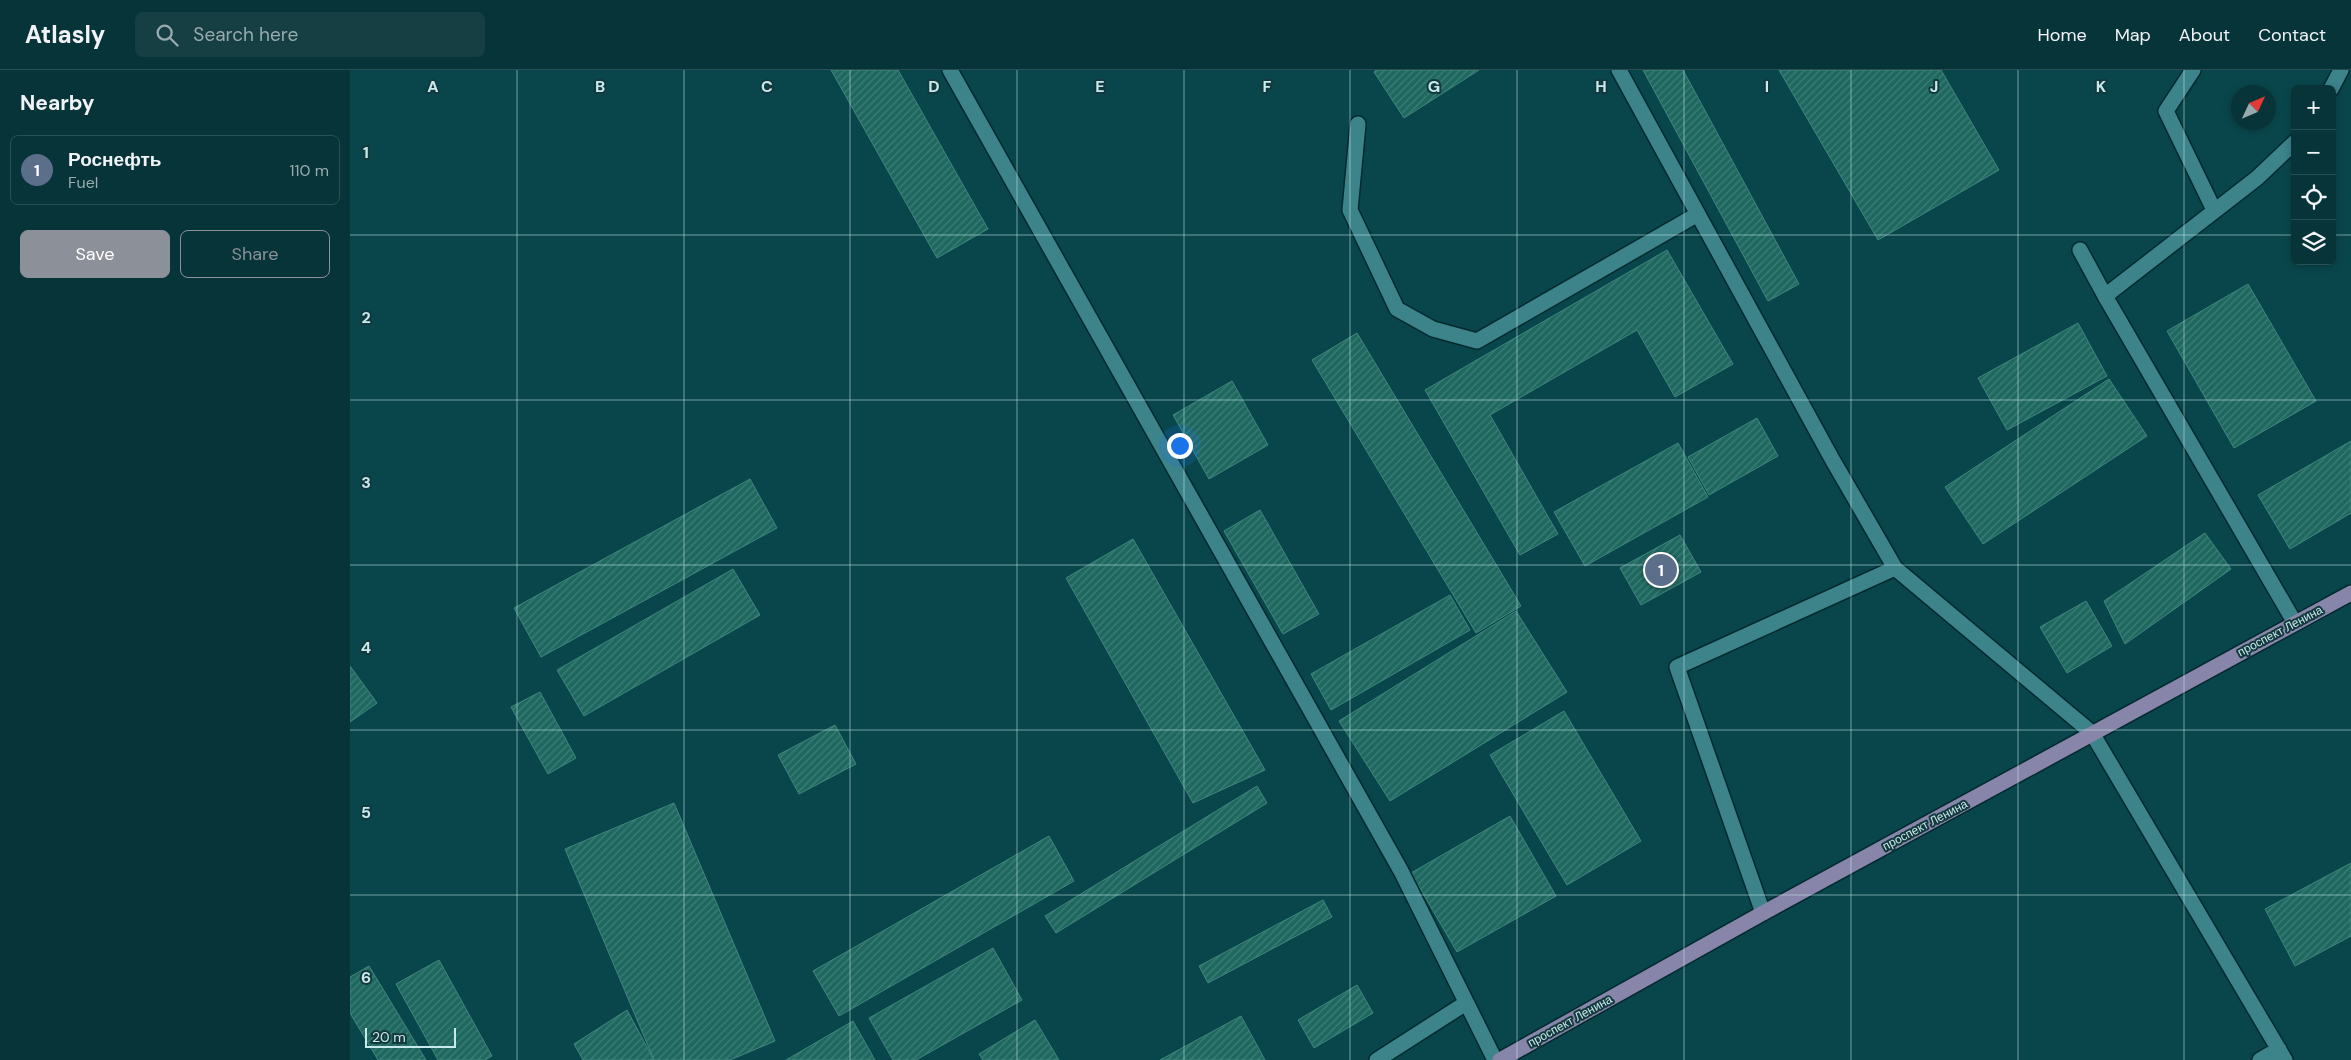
<!DOCTYPE html>
<meta charset="utf-8">
<style>
:root{--surface:#073438;--page:#153f43;--text:#f1f3f6;--muted:#98aaae;--line:#284f53;--accent:#8c9099}
body{margin:0;font-family:"DM Sans",sans-serif;background:var(--page);color:var(--text)}
.controls{position:absolute;right:15px;top:15px;display:grid;overflow:hidden;border-radius:8px;box-shadow:0 2px 8px #0003}
.controls button{width:45px;height:45px;display:grid;place-items:center;padding:0;border:0;border-bottom:1px solid var(--line);background:var(--surface);color:var(--text);font:25px sans-serif}
.compass{position:absolute;left:1881px;top:15px;width:45px;height:45px;border-radius:50%;background:var(--surface);box-shadow:0 2px 8px #0003;rotate:46deg}
.scale{position:absolute;left:15px;bottom:12px;width:91px;box-sizing:border-box;padding-left:5px;border:2px solid #c8eaed;border-top:0;font-size:14px;line-height:18px;white-space:nowrap;color:#c8eaed;-webkit-text-stroke:4px #13393d;paint-order:stroke}
.you{position:absolute;left:829px;top:375px;width:18px;height:18px;margin:-12px;border:4px solid #fff;border-radius:50%;background:#1a73e8;box-shadow:0 0 0 8px #1a73e833}
.badge{display:grid;place-items:center;width:32px;height:32px;border-radius:50%;background:var(--accent);color:#fff;font-size:16px;font-weight:700}
.pin{position:absolute;translate:-50% -50%;border:2px solid #fff;box-shadow:0 1px 5px #0006}
.list{margin:0;padding:0;list-style:none}
h2{display:flex;justify-content:space-between;align-items:center;height:65px;margin:0;padding:0 20px;font-size:21px}
h2 small{font-size:16px;font-weight:400;color:var(--muted)}
.list li{display:grid;grid-template-columns:32px 1fr auto;gap:15px;align-items:center;box-sizing:border-box;height:70px;margin:0 10px 10px;padding:0 10px;border:1px solid var(--line);border-radius:8px}
.list b{display:block;font-size:19px;white-space:nowrap}
.list p{margin:0;font-size:16px;white-space:nowrap;color:var(--muted)}
.list em{font-size:16px;font-style:normal;color:var(--muted)}
.actions{display:flex;gap:10px;padding:15px 20px}
.actions a{flex:1;padding:11px 0;border:1px solid var(--accent);border-radius:8px;text-align:center;font-size:18px;color:var(--accent)}
.actions .main{background:var(--accent);color:#fff}
.icon{flex:none;width:28px;height:28px;fill:none;stroke:currentColor;stroke-width:2;stroke-linecap:round;stroke-linejoin:round}
.map{position:relative;flex:none;width:2001px;height:990px;overflow:hidden}
header{display:flex;align-items:center;gap:30px;box-sizing:border-box;height:70px;padding:0 25px;background:var(--surface);border-bottom:1px solid var(--line)}
header strong{font-size:24px}
nav{display:flex;gap:28px;margin-inline-start:auto;font-size:18px}
.search{width:350px;height:45px;background:var(--page);display:flex;align-items:center;gap:12px;box-sizing:border-box;padding:0 18px;border-radius:8px;color:var(--muted);font-size:19px}
main{display:flex}
aside{flex:1;background:var(--surface)}
.map>svg:first-child{display:block}
.building{fill:url(#building-hatch);stroke:#40867d}
.lines{fill:none;stroke-linecap:round;stroke-linejoin:round}
.lane-casing{stroke:#022a2e;stroke-width:18}
.primary-casing{stroke:#022a2e;stroke-width:18}
.lane{stroke:#3c838a;stroke-width:15}
.primary{stroke:#8885aa;stroke-width:15}
.grid{fill:none;stroke:#c8eaed;stroke-width:1;stroke-opacity:0.55}
.labels{text-anchor:middle;stroke-width:4;stroke-linejoin:round;paint-order:stroke}
.street-label{font-size:12px;fill:#c8eaed;stroke:#13393d}
.grid-label{font-size:16px;text-anchor:middle;font-weight:bold;fill:#c8eaed;stroke:#13393d;stroke-width:4;stroke-linejoin:round;paint-order:stroke}
</style>
<header>
<strong>Atlasly</strong>
<div class="search"><svg class="icon" aria-label="search" viewBox="0 0 24 24"><circle cx="10" cy="10" r="6"/><path d="M15 15l6 6"/></svg>Search here</div>
<nav><a>Home</a><a>Map</a><a>About</a><a>Contact</a></nav>
</header>
<main>
<aside>
<h2>Nearby<small></small></h2>
<ul class="list">
<li><span class="badge" style="background:#5c6f8a">1</span><div><b>Роснефть</b><p>Fuel</p></div><em>110 m</em></li>
</ul>
<div class="actions"><a class="main">Save</a><a>Share</a></div>
</aside>
<div class="map">
<svg width="2001" height="990" viewBox="0 0 2001 990">
<defs>
<pattern id="building-hatch" width="6" height="6" patternUnits="userSpaceOnUse" patternTransform="scale(1.25)"><rect width="6" height="6" fill="#1f6860"/><path d="M-1 1l2-2M0 6l6-6M5 7l2-2" fill="none" stroke="#3e7e77"/></pattern>
</defs>
<rect width="100%" height="100%" fill="#09464b"/>
<path class="building" d="M481 0H548L638 159 587 188Z
M1026 0H1129L1054 48 1024 2Z
M1293 0H1333L1449 214 1418 231Z
M1429 0H1591L1649 100 1528 170Z
M1317 180 1383 294 1325 327 1287 260 1140 345 1208 464 1170 485 1075 320Z
M1898 214 1966 331 1884 378 1817 261Z
M1728 253 1757 306 1657 360 1628 308Z
M1007 263 1171 536 1126 563 962 290Z
M1759 309 1797 366 1633 474 1595 417Z
M882 311 918 375 859 409 823 345Z
M1407 348 1428 386 1359 425 1338 387Z
M2001 371V443L1940 479 1908 425Z
M1328 373 1358 427 1235 496 1204 442Z
M400 409 427 458 191 587 164 538Z
M910 440 969 544 933 564 874 461Z
M1855 463 1881 499 1775 574 1754 531Z
M1330 465 1351 502 1291 535 1270 498Z
M783 469 915 700 843 733 716 508Z
M383 499 410 545 234 646 207 600Z
M1100 525 1120 560 981 640 961 604Z
M1736 531 1762 576 1717 603 1690 557Z
M1166 541 1217 622 1040 731 989 651Z
M0 596 27 633 0 652Z
M190 622 226 688 198 704 161 637Z
M1214 641 1291 771 1217 815 1140 685Z
M485 655 506 694 449 724 428 685Z
M907 716 917 733 706 863 695 846Z
M324 733 425 971 380 990H304L215 779Z
M1160 746 1206 826 1107 882 1061 803Z
M699 766 724 811 489 946 463 901Z
M2001 793V866L1945 896 1915 839Z
M973 830 982 847 858 913 849 896Z
M643 878 672 930 566 990H543L519 948Z
M89 890 142 986 135 990H88L46 914Z
M19 896 76 990H28L0 943V907Z
M1007 915 1023 943 964 978 948 950Z
M277 940 304 990H233L224 974Z
M891 946 915 990H810Z
M685 950 709 990H633L629 984Z
M503 951 525 990H436Z"/>
<g class="lines">
<g class="lane-casing">
<path id="lane" d="M600 0 1051 801 1145 990
M1269 0 1482 389 1545 498 1742 663 1935 990
M1843 0 1816 41 1864 140
M1981 19 1991 0
M1008 54 1000 140 1047 239 1083 259 1127 271 1348 144
M1945 72 1907 108 1755 226 1945 553
M1730 180 1755 226
M1413 843 1327 597 1545 498
M1027 990 1116 933
M1910 990 1929 979"/>
</g>
<g class="primary-casing">
<path id="primary" d="M1150 990 1413 843 2001 523"/>
</g>
<use href="#lane" class="lane"/>
<use href="#primary" class="primary"/>
</g>
<path class="grid" d="M167 0V990M334 0V990M500 0V990M667 0V990M834 0V990M1000 0V990M1167 0V990M1334 0V990M1501 0V990M1668 0V990M1834 0V990M0 165H1945M1982 165H2001M0 330H2001M0 495H2001M0 660H2001M0 825H2001"/>
<g class="labels">
<g class="street-label">
<text transform="translate(1930 561) rotate(-28)" y="4">проспект Ленина</text>
<text transform="translate(1575 755) rotate(-28)" y="4">проспект Ленина</text>
<text transform="translate(1220 951) rotate(-29)" y="4">проспект Ленина</text>
</g>
</g>
<g class="grid-label">
<text x="83" y="22">A</text>
<text x="250" y="22">B</text>
<text x="417" y="22">C</text>
<text x="584" y="22">D</text>
<text x="750" y="22">E</text>
<text x="917" y="22">F</text>
<text x="1084" y="22">G</text>
<text x="1251" y="22">H</text>
<text x="1417" y="22">I</text>
<text x="1584" y="22">J</text>
<text x="1751" y="22">K</text>
<text x="16" y="88">1</text>
<text x="16" y="253">2</text>
<text x="16" y="418">3</text>
<text x="16" y="583">4</text>
<text x="16" y="748">5</text>
<text x="16" y="913">6</text>
</g>
</svg>
<div class="controls">
<button>+</button>
<button>−</button>
<button><svg class="icon" aria-label="locate" viewBox="0 0 24 24"><circle cx="12" cy="12" r="6"/><path d="M12 2v4M12 18v4M2 12h4M18 12h4"/></svg></button>
<button><svg class="icon" aria-label="layers" viewBox="0 0 24 24"><path d="M12 4l9 5-9 5-9-5zM3 14l9 5 9-5"/></svg></button>
</div>
<svg class="compass" viewBox="-18 -18 36 36"><path d="M0-13l5 13h-10z" fill="#e53935"/><path d="M0 13l5-13h-10z" fill="#98aaae"/></svg>
<div class="scale">20 m</div>
<div class="you"></div>
<div class="pin badge" style="left:1311px;top:500px;background:#5c6f8a">1</div>
</div>
</main>
